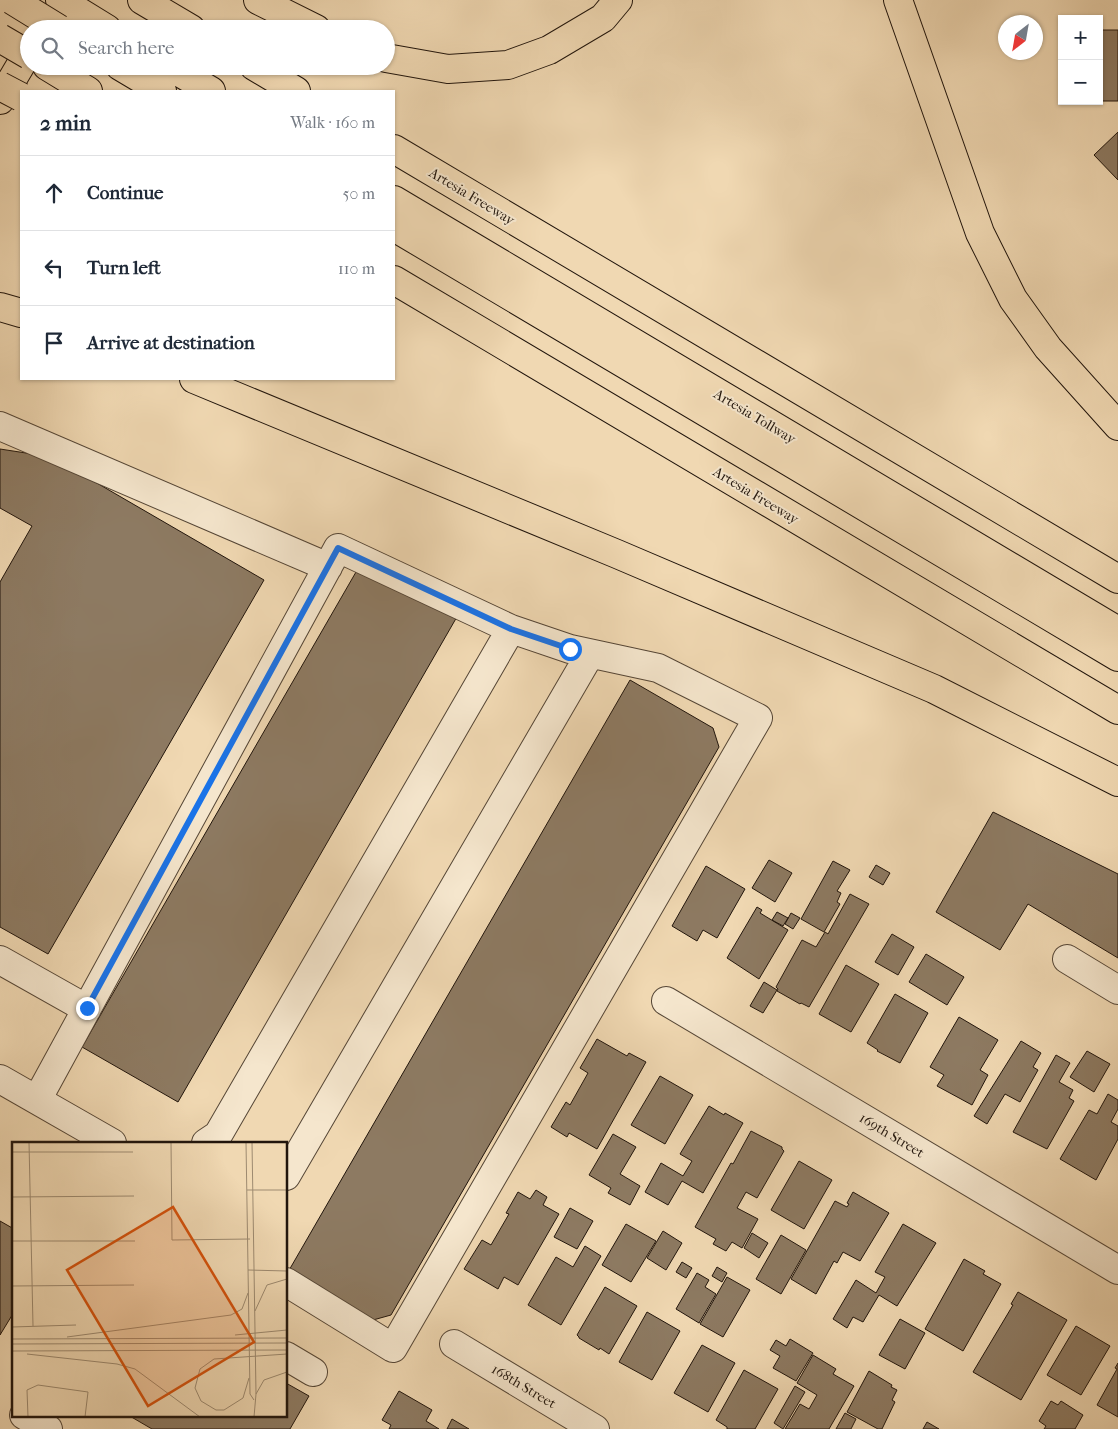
<!DOCTYPE html>
<meta charset="utf-8">
<style>
:root{--surface:#fff;--page:#f6f6f7;--text:#1f2937;--muted:#747a83;--line:#e0e1e3}
body{margin:0;font-family:"IM FELL French Canon",serif;background:var(--page);color:var(--text)}
.controls{position:absolute;right:15px;top:15px;display:grid;overflow:hidden;border-radius:0px;box-shadow:0 1px 4px #0004}
.controls button{width:45px;height:45px;display:grid;place-items:center;padding:0;border:0;border-bottom:1px solid var(--line);background:var(--surface);color:var(--text);font:25px sans-serif}
.compass{position:absolute;left:998px;top:15px;width:45px;height:45px;border-radius:50%;background:var(--surface);box-shadow:0 1px 4px #0004;rotate:211deg}
.stop{position:absolute;width:15px;height:15px;margin:-11px;border:4px solid #1a73e8;border-radius:50%;background:#fff}
.stop.end{background:#1a73e8;border-color:#fff;box-shadow:0 1px 5px #0008}
.list{margin:0;padding:0;list-style:none}
h2{display:flex;justify-content:space-between;align-items:center;height:65px;margin:0;padding:0 20px;font-size:21px}
h2 small{font-size:16px;font-weight:400;color:var(--muted)}
.list li{display:grid;grid-template-columns:32px 1fr auto;gap:15px;align-items:center;box-sizing:border-box;height:75px;padding:0 20px;border-top:1px solid var(--line)}
.list b{display:block;font-size:19px;white-space:nowrap}
.list em{font-size:16px;font-style:normal;color:var(--muted)}
.icon{flex:none;width:28px;height:28px;fill:none;stroke:currentColor;stroke-width:2;stroke-linecap:round;stroke-linejoin:round}
.map{position:relative;flex:none;width:1118px;height:1429px;overflow:hidden}
.search{position:absolute;background:var(--surface);box-shadow:0 1px 4px #0004;left:20px;top:20px;width:375px;height:55px;display:flex;align-items:center;gap:12px;box-sizing:border-box;padding:0 18px;border-radius:28px;color:var(--muted);font-size:19px}
.panel{position:absolute;background:var(--surface);box-shadow:0 1px 4px #0004;left:20px;top:90px;width:375px;height:290px;border-radius:0px}
.map>svg:first-child{display:block}
.building{fill:#8d7a62;stroke:#21150c}
.lines{fill:none;stroke-linecap:round;stroke-linejoin:round}
.minor-casing{stroke:#554636;stroke-width:30}
.major-casing{stroke:#21150c;stroke-width:30}
.highway-casing{stroke:#21150c;stroke-width:30}
.minor{stroke:#f5e6cd;stroke-width:28}
.major{stroke:#f0d8b2;stroke-width:28}
.highway{stroke:#f0d8b2;stroke-width:28}
.highway-bridge-casing{stroke:#21150c;stroke-width:30;stroke-linecap:butt}
.highway-bridge{stroke:#f0d8b2;stroke-width:28}
.route{stroke:#1a73e8;stroke-width:6}
.labels{text-anchor:middle;stroke-width:4;stroke-linejoin:round;paint-order:stroke}
.street-label{font-size:14px;fill:#21150c;stroke:#f5e6cd}
.inset-road{fill:none;stroke:#9d8a70;stroke-width:1}
.view{fill:#d4520c;fill-opacity:0.15;stroke:#d4520c;stroke-width:2.5}
.inset-edge{fill:none;stroke:#21150c;stroke-width:2.5}
</style>
<div class="map">
<svg width="1118" height="1429" viewBox="0 0 1118 1429">
<rect width="100%" height="100%" fill="#f0d8b2"/>
<filter id="stains"><feTurbulence type="fractalNoise" baseFrequency=".004" numOctaves="4"/><feColorMatrix values="0 0 0 0 .2 0 0 0 0 .09 0 0 0 0 .02 0 0 0 .5 -.17"/></filter>
<radialGradient id="worn" r=".72"><stop offset=".6" stop-color="#630" stop-opacity="0"/><stop offset="1" stop-color="#630" stop-opacity=".3"/></radialGradient>
<path class="building" d="M1099 30H1118V101H1099Z
M1118 132V180L1094 155Z
M0 449 52 457 264 580 48 954 0 927V582L32 526 0 508Z
M356 572 458 615 178 1102 82 1047Z
M630 680 713 728 719 747 391 1315 373 1320 288 1272Z
M993 812 1118 874V958L1028 904 1000 950 936 912Z
M769 860 792 873 775 902 752 888Z
M833 861 850 870 837 891 841 893 837 902 840 904 824 932 801 919Z
M876 865 890 873 883 885 869 877Z
M706 866 745 889 717 938 703 930 697 941 672 926Z
M850 894 869 904 809 1007 801 1003 800 1004 777 991 778 989 776 987 802 940 816 947 825 932 828 934Z
M757 907 762 910 760 913 788 930 759 979 727 958Z
M777 912 788 918 783 926 772 920Z
M791 913 800 918 793 929 785 924Z
M892 934 914 947 898 975 875 962Z
M926 954 964 977 947 1005 909 982Z
M846 965 879 984 851 1032 819 1014Z
M764 982 777 990 763 1013 750 1006Z
M895 994 928 1013 900 1063 877 1051 878 1050 867 1043Z
M959 1017 998 1040 980 1070 988 1075 972 1105 937 1086 944 1075 930 1067Z
M597 1039 627 1056 629 1053 646 1062 597 1149 569 1133 567 1137 551 1127 566 1102 570 1105 588 1073 580 1068Z
M1021 1041 1041 1053 1033 1067 1038 1070 1020 1102 1005 1094 987 1124 974 1116Z
M1087 1051 1110 1064 1094 1092 1070 1077Z
M1056 1055 1070 1063 1059 1082 1073 1090 1069 1098 1074 1101 1047 1149 1013 1132Z
M660 1076 693 1095 665 1144 631 1125Z
M1108 1094 1118 1100V1109L1111 1122 1118 1126V1139L1096 1180 1060 1159 1089 1110 1097 1114Z
M709 1106 724 1115 725 1113 743 1123 703 1193 682 1181 668 1205 645 1192 661 1163 683 1176 692 1161 680 1154Z
M751 1131 782 1147V1149L784 1151 757 1198 746 1192 737 1208 758 1219 742 1248 732 1242 726 1251 713 1244 716 1239 695 1227 731 1163 733 1164Z
M613 1134 636 1147 620 1174 640 1186 630 1205 608 1193 611 1188 589 1175Z
M799 1161 832 1180 804 1229 771 1210Z
M536 1190 547 1197 543 1205 559 1214 518 1285 504 1277 498 1289 464 1269 482 1240 491 1245 509 1214 506 1213 518 1192 530 1199Z
M853 1192 889 1213 860 1261 843 1252 837 1263 834 1261 816 1294 791 1279 835 1201 847 1207 849 1204 847 1203Z
M570 1208 593 1221 577 1249 554 1237Z
M0 1221 14 1229V1312L0 1335Z
M626 1224 656 1241 631 1282 602 1265Z
M903 1224 936 1243 897 1306 879 1295 863 1322 853 1317 847 1328 833 1319 856 1280 876 1293 885 1277 875 1272Z
M663 1231 682 1243 666 1270 647 1258Z
M752 1233 768 1243 759 1258 744 1248Z
M781 1235 806 1250 781 1294 756 1279Z
M585 1246 601 1256 561 1325 528 1305 556 1257 573 1267Z
M964 1259 985 1271 983 1274 1001 1284 963 1351 925 1329Z
M682 1262 692 1268 686 1278 676 1272Z
M717 1267 727 1273 722 1282 712 1276Z
M697 1273 709 1280 705 1287 716 1294 699 1323 676 1309Z
M727 1277 750 1290 723 1337 700 1324Z
M605 1287 637 1306 609 1354 600 1348 599 1350 579 1338V1337L577 1335Z
M1018 1292 1067 1320 1021 1400 973 1372 1013 1305 1011 1304Z
M647 1312 680 1331 652 1380 619 1362Z
M900 1319 925 1333 905 1369 879 1355Z
M1076 1326 1110 1346 1081 1395 1047 1375Z
M790 1339 813 1353 796 1381 773 1368 780 1356 770 1350 776 1340 786 1346Z
M702 1345 735 1363 708 1412 674 1393Z
M813 1355 836 1369 833 1374 854 1386 829 1429H785L800 1404 809 1409 817 1395 797 1383Z
M1118 1363V1417L1097 1405 1117 1369 1115 1368Z
M744 1370 778 1389 755 1429H727V1427L716 1420Z
M869 1371 892 1385 891 1387 897 1390 892 1400 895 1402 882 1429H878L847 1412Z
M286 1383 309 1396 290 1429H152L128 1415H286Z
M795 1386 805 1392 783 1429 774 1423Z
M399 1391 432 1410 426 1421 439 1429H389L391 1425 382 1420Z
M1051 1401 1058 1405 1061 1401 1083 1415 1075 1429H1044L1046 1426 1039 1421Z
M845 1413 856 1419 851 1429H836Z
M452 1419 469 1429H447Z
M927 1422 939 1429H923Z"/>
<g class="lines">
<g class="minor-casing">
<path id="minor" d="M0 426 328 567
M1067 959 1118 990
M0 960 87 1009
M666 1001 1118 1270
M0 1079 112 1143
M37 1100 338 548 511 629
M206 1143 218 1135 511 629 570 649 658 668 758 718 393 1348 286 1282
M286 1176 590 654
M454 1344 595 1429
M286 1356 313 1372
M24 1415 48 1429"/>
</g>
<g class="major-casing">
<path id="major" d="M0 100 29 51"/>
</g>
<g class="highway-casing">
<path id="highway" d="M60 0 107 29
M142 0 191 29
M258 0 316 29
M898 0 980 233 1013 299 1048 348 1118 426
M386 58 448 69 508 65 549 50 603 18 618 0
M47 66 88 91
M120 66 162 91
M169 66 211 91
M254 66 296 91
M394 149 1118 579
M394 200 1118 631
M394 227 1118 657
M394 280 1118 710
M0 307 21 313
M194 379 617 554 934 689 1118 782"/>
</g>
<use href="#minor" class="minor"/>
<use href="#major" class="major"/>
<use href="#highway" class="highway"/>
<g class="highway-bridge-casing">
<path id="highway-bridge" d="M12 0 59 29
M0 38 29 55
M0 86 21 97"/>
</g>
<use href="#highway-bridge" class="highway-bridge"/>
</g>
<g class="lines">
<path class="route" d="M87 1008 338 548 511 629 570 649"/>
</g>
<g class="labels">
<g class="street-label">
<text transform="translate(472 196) rotate(31)" y="5">Artesia Freeway</text>
<text transform="translate(755 416) rotate(31)" y="5">Artesia Tollway</text>
<text transform="translate(756 495) rotate(31)" y="5">Artesia Freeway</text>
<text transform="translate(892 1135) rotate(31)" y="5">169th Street</text>
<text transform="translate(524 1386) rotate(31)" y="5">168th Street</text>
</g>
</g>
<g transform="translate(12 1142)">
<rect width="275" height="275" fill="#f0d8b2"/>
<path class="inset-road" d="M17 0 21 184M159 0 160 98 238 97M234 0 238 252 242 258M240 0 244 252 242 275M0 10H121M235 48H275M0 55 122 54M0 99H123M236 128 275 129M0 144 122 143M243 169 255 143 275 137M0 185 64 183M223 193 275 188M55 195 219 173 230 167 236 151M0 197 275 196M0 202 275 201M0 209 275 208M15 212 105 222 123 227 188 275M237 236 231 256 212 268H204L189 259 183 246 188 227 202 217 275 212M244 252 252 238 275 230M16 275 15 248 26 243 76 250 73 275"/>
<path class="view" d="M161 65 242 200 136 264 55 128Z"/>
<rect width="275" height="275" class="inset-edge"/>
</g>
<rect width="100%" height="100%" filter="url(#stains)"/>
<rect width="100%" height="100%" fill="url(#worn)"/>
</svg>
<div class="controls">
<button>+</button>
<button>−</button>
</div>
<svg class="compass" viewBox="-18 -18 36 36"><path d="M0-13l5 13h-10z" fill="#e53935"/><path d="M0 13l5-13h-10z" fill="#747a83"/></svg>
<div class="stop" style="left:570px;top:649px"></div>
<div class="stop end" style="left:87px;top:1008px"></div>
<div class="search"><svg class="icon" aria-label="search" viewBox="0 0 24 24"><circle cx="10" cy="10" r="6"/><path d="M15 15l6 6"/></svg>Search here</div>
<section class="panel">
<h2>2 min<small>Walk · 160 m</small></h2>
<ul class="list">
<li><svg class="icon" aria-label="ahead" viewBox="0 0 24 24"><path d="M12 20V5M6 11l6-6 6 6"/></svg><div><b>Continue</b></div><em>50 m</em></li>
<li><svg class="icon" aria-label="left" viewBox="0 0 24 24"><path d="M17 20v-9H6M10 6l-5 5 5 5"/></svg><div><b>Turn left</b></div><em>110 m</em></li>
<li><svg class="icon" aria-label="arrive" viewBox="0 0 24 24"><path d="M6 21V4h12l-3 4 3 4H6"/></svg><div><b>Arrive at destination</b></div></li>
</ul>
</section>
</div>
